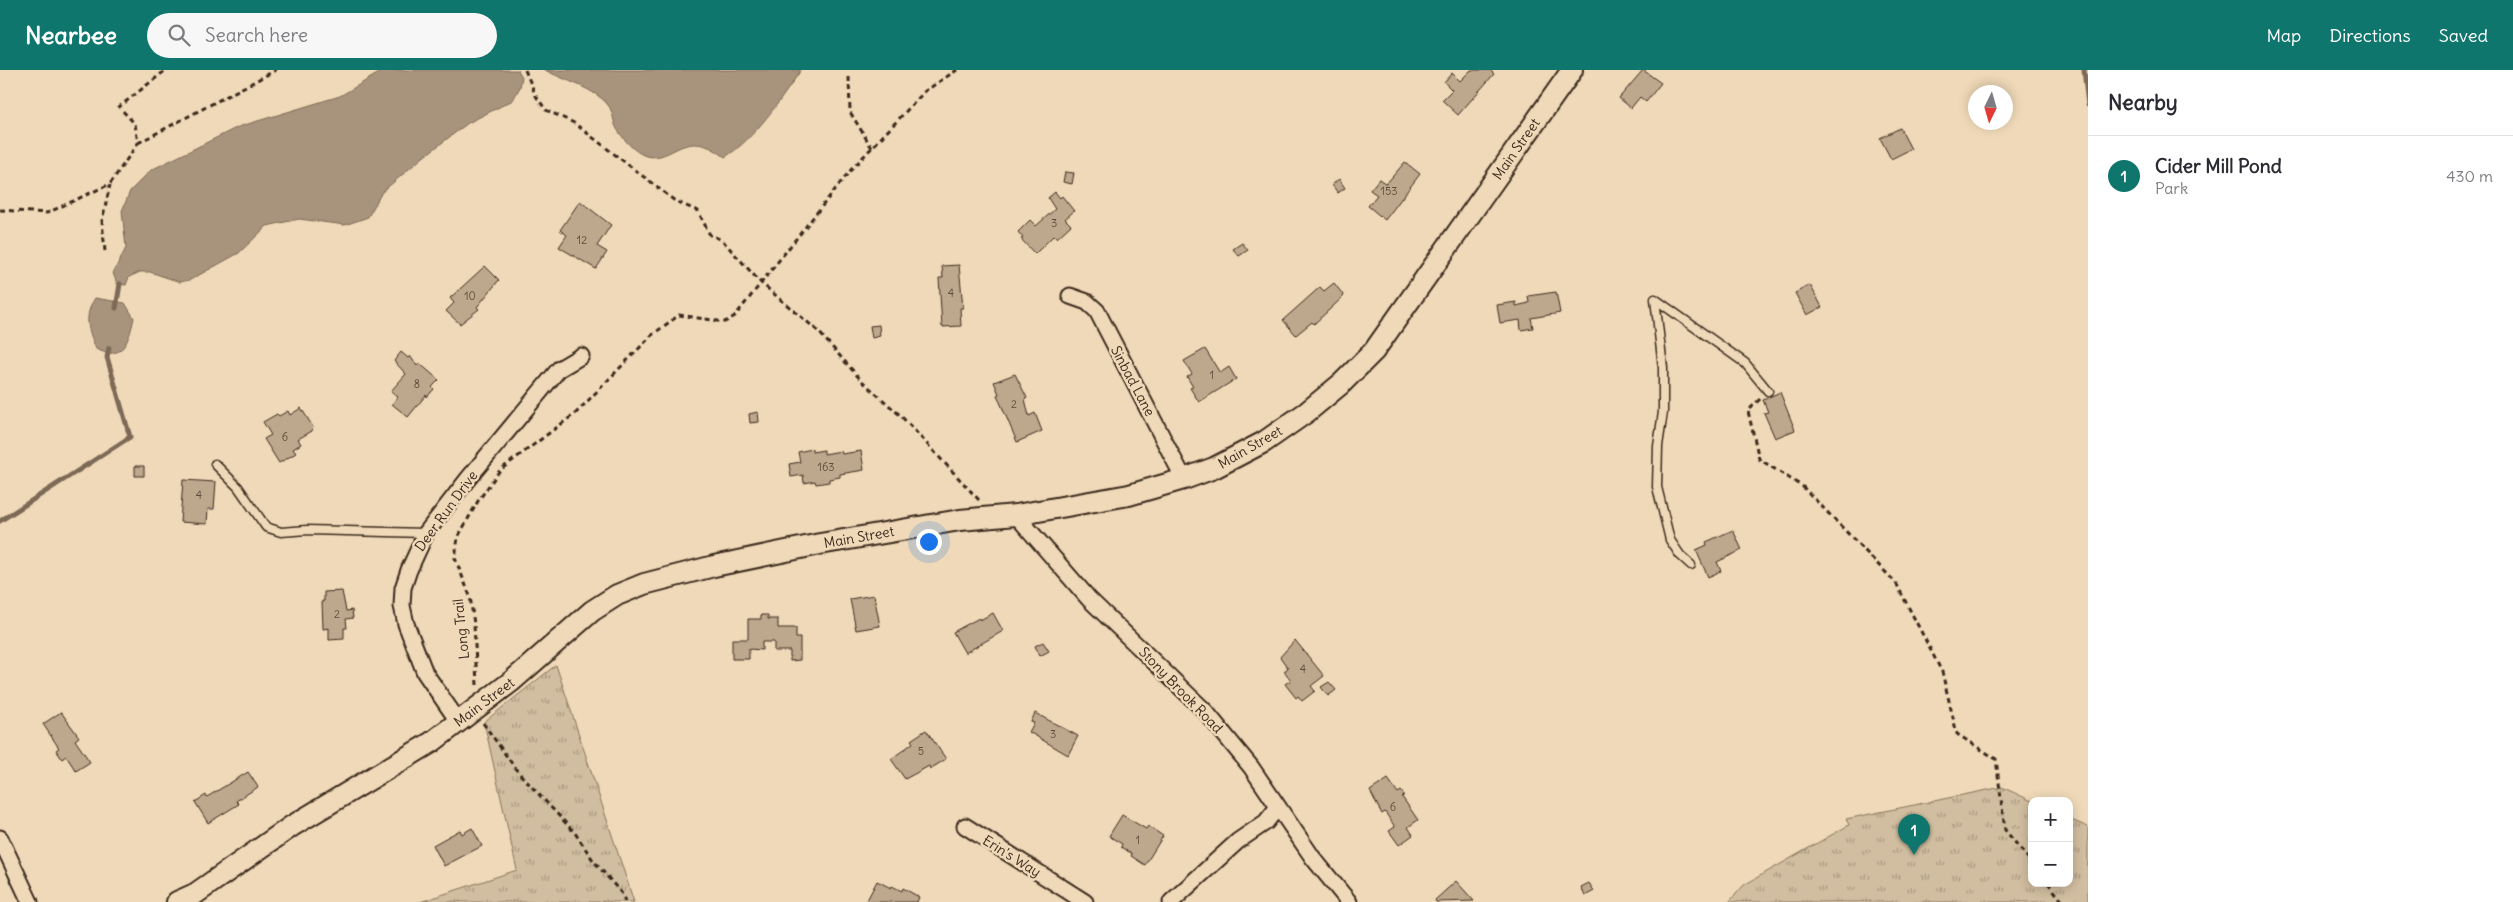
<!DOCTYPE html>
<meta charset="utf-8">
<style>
:root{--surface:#fff;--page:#f7f7f7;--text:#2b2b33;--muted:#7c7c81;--line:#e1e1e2;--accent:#0f766e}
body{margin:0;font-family:Delius,sans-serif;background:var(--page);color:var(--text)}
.controls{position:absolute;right:15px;bottom:15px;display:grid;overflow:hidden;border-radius:10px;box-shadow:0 2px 12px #0003}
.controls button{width:45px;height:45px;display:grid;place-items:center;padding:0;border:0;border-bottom:1px solid var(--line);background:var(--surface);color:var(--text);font:25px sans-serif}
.compass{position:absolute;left:1968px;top:15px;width:45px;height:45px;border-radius:50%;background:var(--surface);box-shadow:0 2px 12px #0003;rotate:185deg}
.you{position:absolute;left:928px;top:471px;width:18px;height:18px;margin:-12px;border:4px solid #fff;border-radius:50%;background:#1a73e8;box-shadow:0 0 0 8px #1a73e833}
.badge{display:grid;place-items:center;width:32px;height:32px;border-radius:50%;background:var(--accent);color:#fff;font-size:16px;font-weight:700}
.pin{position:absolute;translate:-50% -41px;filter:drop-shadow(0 1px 2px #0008)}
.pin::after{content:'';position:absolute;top:26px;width:18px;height:15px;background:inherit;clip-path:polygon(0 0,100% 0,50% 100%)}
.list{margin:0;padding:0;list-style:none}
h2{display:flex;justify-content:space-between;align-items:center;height:65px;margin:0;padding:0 20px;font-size:21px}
h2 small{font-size:16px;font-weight:400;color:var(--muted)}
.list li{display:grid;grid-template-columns:32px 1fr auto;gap:15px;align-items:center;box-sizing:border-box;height:80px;padding:0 20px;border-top:1px solid var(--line)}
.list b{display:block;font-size:19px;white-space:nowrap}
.list p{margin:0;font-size:16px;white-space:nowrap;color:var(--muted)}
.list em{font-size:16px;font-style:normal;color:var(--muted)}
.icon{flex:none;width:28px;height:28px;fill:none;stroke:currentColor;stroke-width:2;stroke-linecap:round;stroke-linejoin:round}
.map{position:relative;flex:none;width:2088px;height:832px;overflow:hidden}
header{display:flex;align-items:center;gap:30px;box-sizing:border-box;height:70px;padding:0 25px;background:var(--accent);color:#fff}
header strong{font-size:24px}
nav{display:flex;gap:28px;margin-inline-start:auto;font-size:18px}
.search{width:350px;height:45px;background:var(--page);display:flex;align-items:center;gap:12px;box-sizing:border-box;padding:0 18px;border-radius:28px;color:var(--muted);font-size:19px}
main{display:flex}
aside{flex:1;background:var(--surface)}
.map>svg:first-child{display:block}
.park{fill:url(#park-tufts);stroke:#86745e}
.water{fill:#a8937c;stroke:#7c6956}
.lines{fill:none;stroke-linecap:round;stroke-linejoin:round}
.stream{stroke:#7c6956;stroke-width:5}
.building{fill:#bda88d;stroke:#3b2a1e}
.service-casing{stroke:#3b2a1e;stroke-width:11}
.minor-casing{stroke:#3b2a1e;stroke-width:19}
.secondary-casing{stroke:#3b2a1e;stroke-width:24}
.path{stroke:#3b2a1e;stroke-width:3;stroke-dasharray:5 4;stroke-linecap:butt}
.service{stroke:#efd9b8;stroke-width:8}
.minor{stroke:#efd9b8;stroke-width:15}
.secondary{stroke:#efd9b8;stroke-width:20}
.labels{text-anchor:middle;stroke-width:5;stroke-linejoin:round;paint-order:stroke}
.number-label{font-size:11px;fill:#5c4a3a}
.street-label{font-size:14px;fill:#3b2a1e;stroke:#efd9b8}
</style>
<header>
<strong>Nearbee</strong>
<div class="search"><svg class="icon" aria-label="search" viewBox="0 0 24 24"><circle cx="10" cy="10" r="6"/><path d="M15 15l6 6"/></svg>Search here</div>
<nav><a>Map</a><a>Directions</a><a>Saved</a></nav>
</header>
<main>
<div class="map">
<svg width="2088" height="832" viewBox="0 0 2088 832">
<defs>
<pattern id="park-tufts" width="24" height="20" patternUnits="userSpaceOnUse" patternTransform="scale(1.25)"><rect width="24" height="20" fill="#d1bd9f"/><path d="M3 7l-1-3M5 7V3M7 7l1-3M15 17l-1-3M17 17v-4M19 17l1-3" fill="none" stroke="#ab9a81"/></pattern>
</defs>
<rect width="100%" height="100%" fill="#efd9b8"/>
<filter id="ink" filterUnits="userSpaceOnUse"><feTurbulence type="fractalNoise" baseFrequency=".02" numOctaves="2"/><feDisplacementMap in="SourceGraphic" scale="10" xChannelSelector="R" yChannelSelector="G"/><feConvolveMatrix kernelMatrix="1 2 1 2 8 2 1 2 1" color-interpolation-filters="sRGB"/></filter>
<g filter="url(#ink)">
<path class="park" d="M556 595 634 832H420L517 800 484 652Z
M2002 717 2032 731V813H2069V749L2088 757V832H1729L1744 815 1849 755 1846 749Z"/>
<path class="water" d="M384 0H518L522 7 520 17 513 30 468 53 422 88 382 122 368 147 345 155 299 149 267 156 239 183 190 210 180 212 150 202H140L129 207 126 215 117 214 113 203 126 178 122 141 130 121 151 100 238 57 340 26Z
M545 0H801C782 28 754 70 725 87 684 55 674 93 646 86 635 83 621 67 616 57 613 51 613 41 608 35 596 19 563 10 545 0Z
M95 228 125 233 134 248C129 270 123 293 96 279 88 259 83 247 95 228Z"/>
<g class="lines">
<path class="stream" d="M2084 0 2088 35
M116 238 120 214
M0 451 130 367 107 287 109 278"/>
</g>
<path class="building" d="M1471 0H1490L1494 4 1458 45 1442 30 1452 20 1444 12 1452 3 1460 11Z
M1643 0 1661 13 1646 32 1640 27 1631 38 1619 28Z
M1900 58 1911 79 1891 89 1880 68Z
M1405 92 1420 104 1385 150 1368 136 1377 125 1370 120 1379 109 1386 114Z
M1065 102 1074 103 1072 114 1063 112Z
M1339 109 1345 118 1338 123 1332 115Z
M1055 122 1060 128 1062 126 1074 141 1065 149 1071 155 1057 168 1054 165 1035 184 1021 169 1023 168 1018 162 1030 150 1036 156 1055 139 1048 128Z
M580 131 611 155 597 176 607 182 596 199 559 177 567 165 560 160Z
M1242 173 1248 180 1239 186 1233 179Z
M959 195 963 238H960L961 256 942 257 939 208H943L942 196Z
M485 196 499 210 477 237 479 239 460 254 446 241 454 233 450 228Z
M1334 213 1344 226 1314 254 1312 252 1296 265 1283 250 1320 217 1324 221Z
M1810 215 1822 237 1807 245 1795 223Z
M1556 222 1560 243 1531 248 1533 258 1521 260 1520 250 1500 253 1497 235 1516 232V236L1529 233 1528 226Z
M879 255 880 266 872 268 870 256Z
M1205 279 1220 303 1229 297 1236 309 1199 332 1190 318 1193 317 1187 307 1192 304 1184 291Z
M401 282 408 288 410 286 417 296 419 293 439 310 432 317 434 319 427 327 426 325 408 347 392 334 398 327 391 321 406 304 394 291Z
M1015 304 1027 328 1025 329 1029 346 1035 343 1042 361 1017 372 997 325 999 324 994 312Z
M1780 322 1795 360 1775 368 1764 343 1768 342 1763 330Z
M301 338 313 357 312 361 298 369 301 374 293 379 296 383 279 393 264 369 271 365 263 352 277 344 279 346 288 341 290 345Z
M758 342 759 352 750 353 749 344Z
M812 379V382L824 380V384L841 381 842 384 861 381 864 400 840 404V407L829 409V412L816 414 815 411 804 413 803 405 791 407 789 394 800 392 798 382Z
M135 396H144V406H135Z
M183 410 216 412 214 439H208L207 454 180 452Z
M1733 460 1742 480 1717 492 1721 501 1708 507 1696 480 1707 475 1706 472Z
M342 521 346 541 352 540 353 548 346 549 347 558H344V569L329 570V558L323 559 322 531H324V522Z
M874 525 880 556 856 560 850 529Z
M993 543 1003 561 965 583 953 562 979 548 980 550Z
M761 545H768V549H778V558H796V568H800V590L790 591V581H774V572H762V580L749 579V589H732V569H748V549H761Z
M1295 570 1324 606 1311 616 1315 621 1302 631 1298 626 1296 628 1285 614 1291 610 1284 601 1288 598 1280 587Z
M1043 572 1049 581 1040 586 1035 576Z
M1329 612 1336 620 1328 626 1321 617Z
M61 642 79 667 75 670 90 692 76 701 66 686 62 689 56 680 59 678 43 654Z
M1035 643 1078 666 1068 685 1029 662 1034 653 1031 652Z
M926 660 946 689 930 699 929 696 905 709 891 689 913 673 911 670Z
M248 702 258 717 236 731 239 734 208 753 195 732 206 725 207 727Z
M1388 709 1398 723 1401 721 1404 725 1402 727 1418 750 1408 757 1413 765 1399 775 1389 761 1395 757 1385 742 1382 744 1370 721Z
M1122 745 1146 759 1148 756 1163 766 1145 795 1131 786 1132 784 1121 777 1122 774 1109 766Z
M472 758 482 776 444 796 433 775 460 760 462 764Z
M877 811 891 818 892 816 902 821 903 818 919 827 917 832H866Z
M1456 811 1474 831 1436 832 1435 830Z
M1589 813 1594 821 1585 826 1581 817Z"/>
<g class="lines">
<g class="service-casing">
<path id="service" d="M1655 229 1663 298V342L1658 376 1657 417 1670 470 1680 485 1691 495
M1655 229 1745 293 1768 321
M215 394 238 417 266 457 281 462 307 460 426 463"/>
</g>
<g class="minor-casing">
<path id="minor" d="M1070 226 1087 232 1097 241 1184 409
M1016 445 1089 529 1206 642 1251 697 1313 788 1349 832
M458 651 425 603 406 554 402 536 403 518 409 500 426 463 467 410 559 299 581 286
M965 756 1085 832
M0 768 30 832
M1171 832 1238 771 1266 752 1278 737"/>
</g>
<g class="secondary-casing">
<path id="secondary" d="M177 832 195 824 292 756 432 672 512 611 592 541 617 525 644 514 714 496 820 474 960 450 1016 445 1129 425 1184 409 1214 398 1264 372 1307 342 1342 313 1374 281 1572 0"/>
</g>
<path class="path" d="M525 0 536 26 546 40 574 53 675 131 698 141 710 165 722 170 761 213 818 261 862 311 901 346 979 430
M849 7 850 42 872 78
M138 73 276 0
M0 140 47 143 110 114 138 73 135 54 119 37 166 0
M105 181 102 151 110 115
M1760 329 1748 341 1759 389 1803 417 1896 513 1942 602 1957 664 1996 689 2005 760 2032 793
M477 615 474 554 470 526 455 488 458 467 478 431 500 400 576 343 652 265 679 245 725 252 735 246 849 102 925 21 957 0
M483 653 518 702 575 763 593 790 623 825 625 832
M2048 813 2063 832"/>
<use href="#service" class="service"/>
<use href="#minor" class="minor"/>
<use href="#secondary" class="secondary"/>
</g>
</g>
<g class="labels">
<g class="number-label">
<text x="1389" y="125">153</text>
<text x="1054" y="157">3</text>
<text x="582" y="174">12</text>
<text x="951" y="227">4</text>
<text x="470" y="230">10</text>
<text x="1212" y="309">1</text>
<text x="417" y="318">8</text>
<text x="1014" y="338">2</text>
<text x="285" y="371">6</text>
<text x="826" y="401">163</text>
<text x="199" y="429">4</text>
<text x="337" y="548">2</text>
<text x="1303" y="603">4</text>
<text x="1053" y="668">3</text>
<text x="921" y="685">5</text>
<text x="1393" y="741">6</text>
<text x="1138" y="774">1</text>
</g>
<g class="street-label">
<text transform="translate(1516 79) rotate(-55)" y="5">Main Street</text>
<text transform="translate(1133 311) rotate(62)" y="5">Sinbad Lane</text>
<text transform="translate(1250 377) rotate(-30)" y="5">Main Street</text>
<text transform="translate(446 441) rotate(-54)" y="5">Deer Run Drive</text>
<text transform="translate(859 467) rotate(-10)" y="5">Main Street</text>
<text transform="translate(461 559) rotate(-96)" y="5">Long Trail</text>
<text transform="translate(1181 620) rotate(46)" y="5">Stony Brook Road</text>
<text transform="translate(484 632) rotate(-37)" y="5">Main Street</text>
<text transform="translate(1012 786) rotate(32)" y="5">Erin's Way</text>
</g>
</g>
</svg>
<div class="controls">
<button>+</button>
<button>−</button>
</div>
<svg class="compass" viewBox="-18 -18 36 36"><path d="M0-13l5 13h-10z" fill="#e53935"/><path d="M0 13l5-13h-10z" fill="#7c7c81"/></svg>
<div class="you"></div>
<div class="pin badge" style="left:1914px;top:785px">1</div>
</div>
<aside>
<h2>Nearby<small></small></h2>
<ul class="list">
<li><span class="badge">1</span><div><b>Cider Mill Pond</b><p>Park</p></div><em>430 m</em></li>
</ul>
</aside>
</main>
